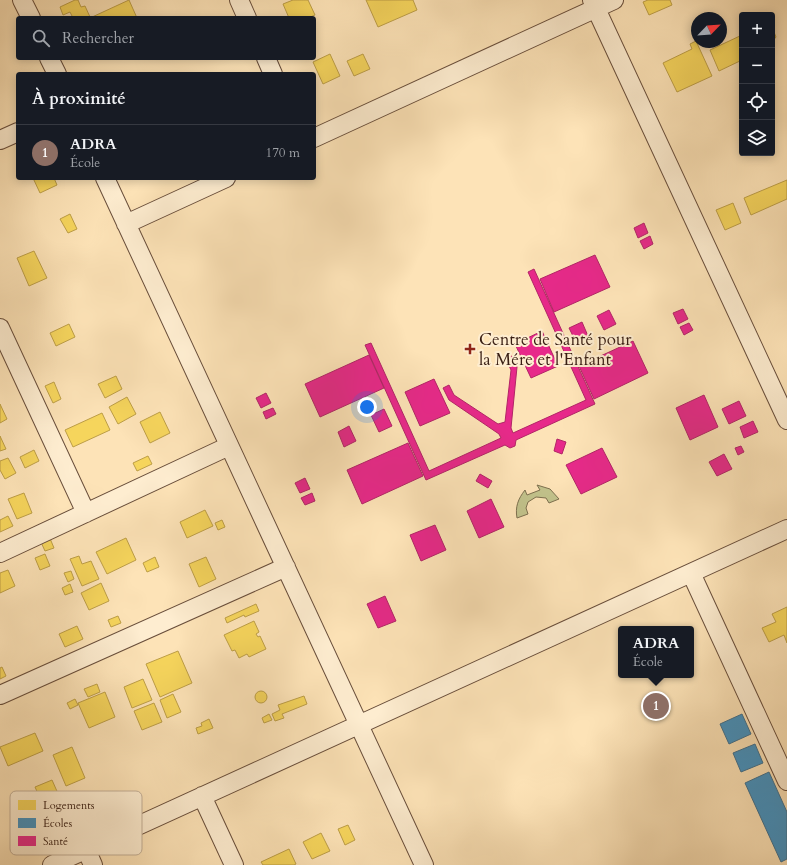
<!DOCTYPE html>
<html lang="fr">
<meta charset="utf-8">
<style>
:root{--surface:#171b24;--page:#242831;--text:#f1f3f6;--muted:#9ea1a6;--line:#363941;--accent:#b45309}
body{margin:0;font-family:Cardo,serif;background:var(--page);color:var(--text)}
.controls{position:absolute;right:12px;top:12px;display:grid;overflow:hidden;border-radius:4px;box-shadow:0 2px 10px #0003}
.controls button{width:36px;height:36px;display:grid;place-items:center;padding:0;border:0;border-bottom:1px solid var(--line);background:var(--surface);color:var(--text);font:20px sans-serif}
.compass{position:absolute;left:691px;top:12px;width:36px;height:36px;border-radius:50%;background:var(--surface);box-shadow:0 2px 10px #0003;rotate:65deg}
.you{position:absolute;left:367px;top:407px;width:14px;height:14px;margin:-10px;border:3px solid #fff;border-radius:50%;background:#1a73e8;box-shadow:0 0 0 6px #1a73e833}
.badge{display:grid;place-items:center;width:26px;height:26px;border-radius:50%;background:var(--accent);color:#fff;font-size:13px;font-weight:700}
.pin{position:absolute;translate:-50% -50%;border:2px solid #fff;box-shadow:0 1px 4px #0006}
.popup{position:absolute;left:618px;top:626px;width:76px;height:52px;box-sizing:border-box;display:grid;place-content:center;border-radius:4px;background:var(--surface);filter:drop-shadow(0 1px 3px #0005);font-size:13px;white-space:nowrap;color:var(--muted)}
.popup b{font-size:15px;color:var(--text)}
.popup::after{content:'';position:absolute;left:50%;top:100%;margin-left:-8px;border:8px solid transparent;border-top-color:var(--surface)}
.list{margin:0;padding:0;list-style:none}
h2{display:flex;justify-content:space-between;align-items:center;height:52px;margin:0;padding:0 16px;font-size:17px}
h2 small{font-size:13px;font-weight:400;color:var(--muted)}
.list li{display:grid;grid-template-columns:26px 1fr auto;gap:12px;align-items:center;box-sizing:border-box;height:56px;padding:0 16px;border-top:1px solid var(--line)}
.list b{display:block;font-size:15px;white-space:nowrap}
.list p{margin:0;font-size:13px;white-space:nowrap;color:var(--muted)}
.list em{font-size:13px;font-style:normal;color:var(--muted)}
.icon{flex:none;width:22px;height:22px;fill:none;stroke:currentColor;stroke-width:2;stroke-linecap:round;stroke-linejoin:round}
.map{position:relative;flex:none;width:787px;height:865px;overflow:hidden}
.search{position:absolute;background:var(--surface);box-shadow:0 2px 10px #0003;left:16px;top:16px;width:300px;height:44px;display:flex;align-items:center;gap:10px;box-sizing:border-box;padding:0 14px;border-radius:4px;color:var(--muted);font-size:15px}
.panel{position:absolute;background:var(--surface);box-shadow:0 2px 10px #0003;left:16px;top:72px;width:300px;height:108px;border-radius:4px}
.map>svg:first-child{display:block}
.green{fill:#c2c38c;stroke:#7d704f}
.homes{fill:#f6d55c;stroke:#bd9e46}
.schools{fill:#4393c3;stroke:#40708e}
.health{fill:#e7298a;stroke:#b22566}
.lines{fill:none;stroke-linecap:round;stroke-linejoin:round}
.minor-casing{stroke:#694e3b;stroke-width:20}
.minor{stroke:#feedd0;stroke-width:18}
.poi-dot{fill:#8f2418;stroke:#feedd0;stroke-width:1.5}
.labels{text-anchor:middle;stroke-width:4;stroke-linejoin:round;paint-order:stroke}
.poi-label{font-size:17px;fill:#381d12;stroke:#feedd0;text-anchor:start}
.key{fill:#feedd0;stroke:#c3af97;stroke-width:1}
.key-label{font-size:11px;fill:#381d12}
</style>
<div class="map">
<svg width="787" height="865" viewBox="0 0 787 865">
<rect width="100%" height="100%" fill="#fde3b7"/>
<filter id="stains"><feTurbulence type="fractalNoise" baseFrequency=".005" numOctaves="4"/><feColorMatrix values="0 0 0 0 .2 0 0 0 0 .09 0 0 0 0 .02 0 0 0 .5 -.17"/></filter>
<radialGradient id="worn" r=".72"><stop offset=".6" stop-color="#630" stop-opacity="0"/><stop offset="1" stop-color="#630" stop-opacity=".3"/></radialGradient>
<path class="green" d="M537 485 550 489 559 499 549 503 546 498 536 497 528 502 526 508 528 514 517 518C515 507 518 499 525 490L527 495 540 490Z"/>
<path class="homes" d="M75 0H78L81 7 85 6 90 17 73 18 70 12 63 15 60 7Z
M129 0 137 18H90Z
M293 0H308L315 15 308 18H289L283 4Z
M366 0H413L417 10 378 27Z
M648 0H670L672 5 649 15 643 2Z
M772 31 774 32 776 37 772 42Z
M742 35V60L719 71 710 50Z
M696 41 712 76 677 92 663 63 692 49 690 44Z
M330 54 340 76 323 84 313 62Z
M363 54 370 69 354 76 347 61Z
M33 178H54L57 185 40 193Z
M787 180V199L751 215 744 198Z
M733 203 741 223 725 230 716 210Z
M70 214 77 229 68 233 60 219Z
M34 251 47 278 29 286 17 258Z
M69 324 75 337 56 346 50 333Z
M116 376 122 389 105 398 98 384Z
M54 382 61 399 53 403 45 386Z
M127 397 136 414 118 424 109 407Z
M0 404 7 419 0 423Z
M160 412 170 433 150 443 140 422Z
M102 413 110 430 73 447 65 430Z
M0 436 6 449 0 451Z
M34 450 39 461 25 468 20 457Z
M148 456 152 464 137 471 133 463Z
M8 458 16 473 5 479 0 470V461Z
M24 493 32 513 17 519 8 499Z
M205 510 213 526 187 538 180 522Z
M8 516 13 526 0 532V520Z
M222 520 225 527 218 530 215 523Z
M49 536 54 548 45 551 40 540Z
M126 538 136 560 107 574 96 552Z
M45 554 50 566 40 570 35 558Z
M79 556 82 564 91 561 99 579 82 586 70 559Z
M155 557 159 567 147 572 143 563Z
M206 557 216 579 199 587 189 564Z
M8 570 15 586 0 593V573Z
M71 571 74 579 68 582 64 573Z
M101 583 109 601 89 610 81 593Z
M70 584 73 592 65 595 62 588Z
M256 604 259 611 245 617 244 615 227 623 225 618Z
M787 607V643L784 635 769 642 762 628 776 622 772 614Z
M118 616 121 623 111 627 108 620Z
M254 621 259 632 256 634 258 637 260 636 266 649 249 657 247 654 239 658 235 650 232 651 224 635Z
M77 626 83 639 65 647 59 634Z
M178 651 192 683 160 697 146 664Z
M2 667 6 676 0 679V668Z
M143 679 152 700 132 708 124 687Z
M97 684 100 692 88 697 84 689Z
M255 697a6 6 0 1 1 12 0a6 6 0 1 1-12 0Z
M105 692 115 717 89 728 78 703Z
M173 694 181 712 167 718 160 700Z
M304 696 307 704 282 714 284 718 275 721 272 714 280 710 278 705Z
M75 699 78 705 70 709 67 703Z
M154 703 162 722 142 730 134 711Z
M269 714 272 720 264 723 262 718Z
M209 719 213 728 198 734 196 728 202 726 201 723Z
M35 733 43 751 8 766 0 747Z
M72 747 85 778 66 786 53 755Z
M52 780 60 798 43 805 35 787Z
M348 825 355 840 345 845 338 829Z
M321 833 330 851 312 859 303 842Z
M289 849 296 864 294 865H263L261 862Z"/>
<path class="schools" d="M742 714 751 734 729 744 720 724Z
M755 744 763 763 741 772 733 753Z
M769 772 787 812V859L781 862 745 783Z"/>
<path class="health" d="M644 223 648 233 638 238 634 228Z
M650 236 653 244 644 249 640 241Z
M595 255 610 287 554 312 540 279Z
M534 269 595 404 516 440 515 446 510 448 505 445 426 480 365 345 371 343 429 471 501 438 499 434 449 400 443 388 449 385 454 395 498 424 505 422 511 370 506 359 512 356 517 367 511 428 513 433 586 400 528 272Z
M683 309 688 319 678 324 673 313Z
M609 310 616 324 604 330 597 316Z
M582 322 588 336 576 342 569 328Z
M689 323 693 330 684 335 680 327Z
M542 331 558 366 531 378 515 344Z
M633 341 648 373 594 399 579 366Z
M369 355 384 388 320 417 305 384Z
M434 379 450 413 420 426 405 392Z
M266 393 271 403 261 408 256 398Z
M704 395 718 427 690 440 676 408Z
M739 401 746 416 729 424 722 409Z
M273 408 276 414 266 419 263 412Z
M384 409 392 426 379 432 371 415Z
M753 421 758 432 744 438 740 427Z
M349 426 356 441 344 447 338 432Z
M557 439 566 442 562 454 554 451Z
M408 443 423 476 362 504 347 470Z
M741 446 744 452 738 455 735 448Z
M602 448 617 477 581 494 566 465Z
M724 454 732 469 717 476 709 462Z
M480 474 492 481 488 488 476 481Z
M305 478 310 489 300 493 295 483Z
M312 493 315 501 305 505 301 498Z
M491 499 504 527 479 538 467 511Z
M435 525 446 550 421 561 410 535Z
M385 596 396 621 378 628 367 604Z"/>
<g class="lines">
<g class="minor-casing">
<path id="minor" d="M22 0 31 18
M239 0 247 18
M592 0 787 420
M49 58 57 74
M266 58 273 74
M314 138 614 0
M0 140 18 132
M105 178 424 865
M126 224 226 178
M0 328 86 513
M0 553 229 446
M691 573 787 781
M0 695 286 567
M202 796 234 865
M86 849 93 865
M52 865 787 529"/>
</g>
<use href="#minor" class="minor"/>
</g>
<path class="poi-dot" d="M468 343h4v4h4v4h-4v4h-4v-4h-4v-4h4z"/>
<g class="labels">
<g class="poi-label">
<text x="479" y="345">Centre de Santé pour<tspan x="479" dy="20">la Mére et l'Enfant</tspan></text>
</g>
</g>
<rect x="10" y="791" width="132" height="64" rx="6" class="key"/>
<rect x="18" y="800" width="18" height="10" fill="#f6d55c"/>
<rect x="18" y="818" width="18" height="10" fill="#4393c3"/>
<rect x="18" y="836" width="18" height="10" fill="#e7298a"/>
<g class="key-label">
<text x="43" y="809">Logements</text>
<text x="43" y="827">Écoles</text>
<text x="43" y="845">Santé</text>
</g>
<rect width="100%" height="100%" filter="url(#stains)"/>
<rect width="100%" height="100%" fill="url(#worn)"/>
</svg>
<div class="controls">
<button>+</button>
<button>−</button>
<button><svg class="icon" aria-label="locate" viewBox="0 0 24 24"><circle cx="12" cy="12" r="6"/><path d="M12 2v4M12 18v4M2 12h4M18 12h4"/></svg></button>
<button><svg class="icon" aria-label="layers" viewBox="0 0 24 24"><path d="M12 4l9 5-9 5-9-5zM3 14l9 5 9-5"/></svg></button>
</div>
<svg class="compass" viewBox="-18 -18 36 36"><path d="M0-13l5 13h-10z" fill="#e53935"/><path d="M0 13l5-13h-10z" fill="#9ea1a6"/></svg>
<div class="you"></div>
<div class="pin badge" style="left:656px;top:706px;background:#8d6e63">1</div>
<div class="popup"><b>ADRA</b>École</div>
<div class="search"><svg class="icon" aria-label="search" viewBox="0 0 24 24"><circle cx="10" cy="10" r="6"/><path d="M15 15l6 6"/></svg>Rechercher</div>
<section class="panel">
<h2>À proximité<small></small></h2>
<ul class="list">
<li><span class="badge" style="background:#8d6e63">1</span><div><b>ADRA</b><p>École</p></div><em>170 m</em></li>
</ul>
</section>
</div>
